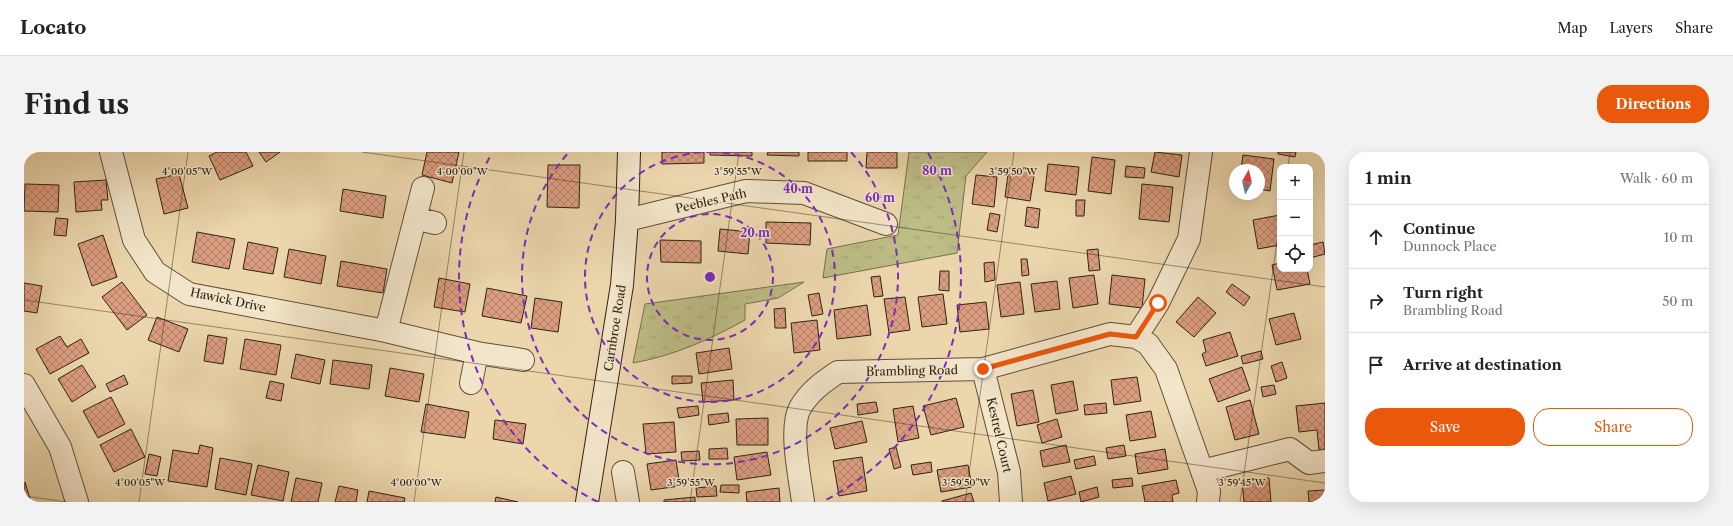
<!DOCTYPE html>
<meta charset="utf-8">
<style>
:root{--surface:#fff;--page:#f2f2f2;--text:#222;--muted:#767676;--line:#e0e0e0;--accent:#ea580c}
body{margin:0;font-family:"Libre Caslon Text",serif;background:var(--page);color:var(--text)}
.controls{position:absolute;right:12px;top:12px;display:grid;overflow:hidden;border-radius:8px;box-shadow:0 4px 16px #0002}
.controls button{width:36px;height:36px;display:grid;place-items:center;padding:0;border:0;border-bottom:1px solid var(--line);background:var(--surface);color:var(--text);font:20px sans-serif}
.compass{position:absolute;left:1205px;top:12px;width:36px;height:36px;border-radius:50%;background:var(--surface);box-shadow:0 4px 16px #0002;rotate:8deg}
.stop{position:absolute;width:12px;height:12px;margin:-9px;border:3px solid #ea580c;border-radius:50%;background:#fff}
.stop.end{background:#ea580c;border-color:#fff;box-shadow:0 1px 4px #0008}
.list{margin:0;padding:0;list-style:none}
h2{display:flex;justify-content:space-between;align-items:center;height:52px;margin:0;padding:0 16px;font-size:17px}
h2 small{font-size:13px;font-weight:400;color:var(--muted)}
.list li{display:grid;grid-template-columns:26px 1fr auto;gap:12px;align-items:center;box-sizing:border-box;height:64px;padding:0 16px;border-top:1px solid var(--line)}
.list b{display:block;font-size:15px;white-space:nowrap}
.list p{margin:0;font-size:13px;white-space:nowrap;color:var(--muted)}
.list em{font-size:13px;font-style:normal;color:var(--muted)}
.actions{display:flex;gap:8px;padding:12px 16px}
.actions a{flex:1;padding:9px 0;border:1px solid var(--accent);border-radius:16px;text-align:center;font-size:14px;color:var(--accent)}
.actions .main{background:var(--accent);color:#fff}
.icon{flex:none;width:22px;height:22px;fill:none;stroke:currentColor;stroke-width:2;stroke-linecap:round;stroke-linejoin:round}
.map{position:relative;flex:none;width:1301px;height:350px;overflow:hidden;border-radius:16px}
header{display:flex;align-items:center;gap:24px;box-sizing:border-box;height:56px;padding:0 20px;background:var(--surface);border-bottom:1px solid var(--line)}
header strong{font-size:19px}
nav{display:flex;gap:22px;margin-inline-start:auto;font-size:14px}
.intro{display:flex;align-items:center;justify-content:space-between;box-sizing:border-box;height:96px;padding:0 24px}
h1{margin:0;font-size:28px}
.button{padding:10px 18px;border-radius:16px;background:var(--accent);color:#fff;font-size:14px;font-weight:700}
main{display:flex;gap:24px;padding:0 24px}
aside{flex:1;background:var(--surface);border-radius:16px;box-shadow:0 4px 16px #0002}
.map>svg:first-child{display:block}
.grass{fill:url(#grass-tufts);stroke:#76704e}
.building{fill:url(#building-cross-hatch);stroke:#302217}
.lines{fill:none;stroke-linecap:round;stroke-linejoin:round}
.street-casing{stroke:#5f4f3c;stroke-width:24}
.secondary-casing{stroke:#302217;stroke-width:24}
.street{stroke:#f3e5ca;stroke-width:22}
.secondary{stroke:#f3e5ca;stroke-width:22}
.route{stroke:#ea580c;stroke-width:5}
.ticks{fill:none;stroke:#302217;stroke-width:1;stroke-opacity:0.45}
.ring{fill:none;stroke:#7b2cbf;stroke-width:2;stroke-dasharray:7 5}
.labels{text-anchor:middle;stroke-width:3;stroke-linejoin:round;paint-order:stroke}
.street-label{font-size:12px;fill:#302217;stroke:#f3e5ca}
.ticks-label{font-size:10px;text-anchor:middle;fill:#302217;stroke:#f3e5ca;stroke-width:3;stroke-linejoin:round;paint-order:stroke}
.centre{fill:#7b2cbf;stroke:#f3e5ca;stroke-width:2}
.ring-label{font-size:12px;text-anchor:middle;font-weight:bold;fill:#7b2cbf;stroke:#f3e5ca;stroke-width:3;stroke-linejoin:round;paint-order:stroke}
</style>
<header>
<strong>Locato</strong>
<nav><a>Map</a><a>Layers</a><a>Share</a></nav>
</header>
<div class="intro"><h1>Find us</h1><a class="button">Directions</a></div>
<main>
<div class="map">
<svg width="1301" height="350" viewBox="0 0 1301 350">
<defs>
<pattern id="grass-tufts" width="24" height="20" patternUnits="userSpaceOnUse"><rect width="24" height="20" fill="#bdbd86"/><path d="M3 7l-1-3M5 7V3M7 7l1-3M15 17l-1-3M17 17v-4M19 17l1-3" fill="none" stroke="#a3a273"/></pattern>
<pattern id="building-cross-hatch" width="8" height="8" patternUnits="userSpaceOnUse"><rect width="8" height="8" fill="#db9d7f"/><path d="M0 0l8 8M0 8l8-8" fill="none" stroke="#b28067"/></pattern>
</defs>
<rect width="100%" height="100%" fill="#ecd7ad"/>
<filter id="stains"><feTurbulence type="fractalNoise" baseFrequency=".005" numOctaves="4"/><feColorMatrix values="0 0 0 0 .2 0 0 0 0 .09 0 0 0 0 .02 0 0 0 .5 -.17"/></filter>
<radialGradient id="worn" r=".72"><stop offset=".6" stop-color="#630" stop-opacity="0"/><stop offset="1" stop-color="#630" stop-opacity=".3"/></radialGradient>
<path class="grass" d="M885 0H963L942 24 933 101 799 126 803 97 874 83Z
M780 130 754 146 721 152V168C687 187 649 204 609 211L621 152Z"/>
<path class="building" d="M193 0H222L229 14 196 28 185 4Z
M235 0H256L242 10Z
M403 0H435L428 31 398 23Z
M638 0H680V11L638 12Z
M686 0H728V4L686 3Z
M744 0H775V4L743 3Z
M784 0H823V9H784Z
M843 0H873V16H842Z
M1131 0 1158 3 1155 25 1127 20Z
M1254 0H1272L1271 5 1254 2Z
M1219 3 1250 7 1246 39 1235 37V18H1217Z
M1068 5 1091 8 1087 42 1064 39Z
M1024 12 1055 15 1052 43 1021 39Z
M524 13H556L555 56 523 55Z
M1102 14 1121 16 1120 26 1101 25Z
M985 15 1011 18 1006 49 981 45Z
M155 22 164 56 140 62 132 27Z
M952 23 973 25 970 55 948 52Z
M82 28 84 48H77L78 58 52 60 50 30Z
M1 32 35 33 34 60 0 59Z
M1118 32 1149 35 1145 70 1115 67Z
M319 37 362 44 359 66 316 59Z
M1052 48H1061L1060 64H1052Z
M1003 55 1016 57 1014 76 1001 74Z
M966 61 976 63 973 80 963 78Z
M1256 63V93L1234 97 1229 68Z
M32 66 44 67 42 84 30 83Z
M742 70 787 71 786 93 742 91Z
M696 77 726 80 724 102 694 99Z
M173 80 211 87 205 117 168 110Z
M79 83 93 125 68 134 54 92Z
M636 88 677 89V111L637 110Z
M224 90 254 96 249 122 219 117Z
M1299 90 1301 102 1286 106V93Z
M265 97 302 104 297 132 260 125Z
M1074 97 1076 118 1065 119 1063 98Z
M997 107H1003L1005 123 998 124Z
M317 109 363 117 359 141 313 134Z
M970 110 971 128 961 130 960 111Z
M1256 111V117H1283L1286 132 1253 138 1248 113Z
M916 119H925V139L915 138Z
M1070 123 1074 152 1049 156 1045 126Z
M1088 123 1121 127 1118 156 1085 152Z
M856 124 859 144 850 145 847 125Z
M415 126 446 132 441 160 410 155Z
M1033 129 1036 157 1011 160 1007 132Z
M98 130 123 163 103 178 78 145Z
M996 130 1000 162 977 165 973 133Z
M0 131 18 134 13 161 0 159Z
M1208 132 1226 145 1220 154 1202 140Z
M463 136 503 144 497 171 458 164Z
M795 141 799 162 788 164 784 143Z
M919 142 923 172 898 175 894 145Z
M881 145 886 178 865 181 860 147Z
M1174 145 1192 161 1170 185 1152 170Z
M511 146 538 150 534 180 507 176Z
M962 150 965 177 936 180 933 153Z
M843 153 847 183 813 187 810 158Z
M761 156 762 176H751L750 157Z
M1270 161 1277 187 1252 193 1245 167Z
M133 165 164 177 155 200 124 188Z
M793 168 796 198 770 201 767 171Z
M1206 180 1214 204 1182 214 1178 202 1182 200 1179 188Z
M184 183 203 186 199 212 180 209Z
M36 184 43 195 57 187 65 201 26 222 12 197Z
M221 187 257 193 252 223 216 217Z
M705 196 708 217 675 222 672 201Z
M1237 199 1239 207 1219 212 1217 204Z
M272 202 301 208 296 232 267 226Z
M309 208 348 213 345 237 306 232Z
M1258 210 1263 226 1252 230 1247 214Z
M58 213 72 235 48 250 34 227Z
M1218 215 1226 238 1194 250 1185 227Z
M366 216 400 222 395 250 361 244Z
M100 223 104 232 86 240 82 232Z
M648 224H668V231L648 232Z
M1113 225 1117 249 1090 253 1087 228Z
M709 228 710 248 679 250 677 231Z
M246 229 260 232 257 249 242 246Z
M1049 229 1054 258 1032 262 1027 233Z
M1250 233 1252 242 1239 245 1237 235Z
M1009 238 1015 270 993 274 987 242Z
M87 245 101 272 74 286 59 259Z
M932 246 940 275 907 283 899 254Z
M1226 248 1235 282 1211 288 1202 255Z
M852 250 854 260 834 263 833 252Z
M1082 251 1083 261 1061 263 1060 253Z
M1301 251V297L1295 298 1293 278 1275 280 1272 254Z
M402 252 445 260 441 286 397 280Z
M674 254 675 263 655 266 653 256Z
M889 254 895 286 874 290 869 257Z
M1127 259 1132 285 1106 289 1102 263Z
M704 261 705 270 685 273 684 263Z
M744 266V293H713L712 267Z
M1033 267 1038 285 1018 291 1013 273Z
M471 268 502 272 499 292 469 287Z
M838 269 843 290 811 297 806 276Z
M650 270 652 300 622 302 619 272Z
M107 277 121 305 90 320 76 293Z
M176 293 189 296 183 335 144 329 149 298 174 302Z
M1042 293 1046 310 1019 315 1016 299Z
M1100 293 1102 304 1084 307 1082 296Z
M872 295 877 315 870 317 865 297Z
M703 296 704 307H685V297Z
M1141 297 1144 317 1114 322 1111 302Z
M675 299 676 308 658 309 657 300Z
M743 300 747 323 713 328 710 305Z
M125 302 137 305 133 324 121 322Z
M1070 304 1072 313 1052 317 1050 308Z
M838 305 843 339 815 344 809 309Z
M196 306 228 312 222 343 191 337Z
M652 308 656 334 627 338 623 312Z
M907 310 908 320 889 323 887 313Z
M234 313 265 320 259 349 227 343Z
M944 313 948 335 917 340 913 318Z
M1047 324 1052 342 1024 349 1020 331Z
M272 326 298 331 294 350H267Z
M1108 326 1109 334 1089 336 1088 328Z
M1245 326 1247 350H1220L1218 328Z
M1152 328 1155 341 1148 343 1149 350H1121L1118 334Z
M1 330 7 350H0Z
M697 333H715V341L696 340Z
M315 334 334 338 332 350H311Z
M692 334 693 344 673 345 672 336Z
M1073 335 1075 345 1057 350 1055 340Z
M755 336 756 350H723L722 340Z
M1301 338V350H1285L1284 339Z
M345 339 381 346 380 350H343Z
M947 341 950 350H918V349Z
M472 345 494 350H471Z
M671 345V350H640V348Z"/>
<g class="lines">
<g class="street-casing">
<path id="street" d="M87 0 110 88 131 120 165 142 362 179 453 201 499 208
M391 66 411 71
M603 68 722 39 780 41 862 72
M362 179 399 36
M1112 185 1134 151 1165 87 1177 0
M959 217 985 320 987 350
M447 231 453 201
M0 233 36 295 53 350
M1178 319 1266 297 1285 311 1301 309
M599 320 604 350
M779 350C776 326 765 276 776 256 785 240 799 230 814 220L959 217 1086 182 1112 185 1124 192 1142 217 1185 339 1184 350"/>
</g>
<g class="secondary-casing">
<path id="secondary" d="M563 350 598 133 603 68 605 0"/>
</g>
<use href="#street" class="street"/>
<use href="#secondary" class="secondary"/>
</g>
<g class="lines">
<path class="route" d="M959 217 1086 182 1112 185 1134 151"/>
</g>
<path class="ticks" d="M338 0 1301 135M1264 15 1266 0M0 148 1301 331M0 344 43 350M115 350 164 0M390 350 440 0M666 350 715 0M941 350 990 0M1216 350 1256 69"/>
<g class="ring">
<circle cx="686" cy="125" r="63"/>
<path d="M687 0A125 125 0 1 1 685 0"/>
<path d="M827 0A188 188 0 1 1 545 0"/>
<path d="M574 350A251 251 0 0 1 468 1M904 1A251 251 0 0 1 798 350"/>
</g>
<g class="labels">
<g class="street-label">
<text transform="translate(687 49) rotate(-13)" y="4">Peebles Path</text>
<text transform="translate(204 148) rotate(12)" y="4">Hawick Drive</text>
<text transform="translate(591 176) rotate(-81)" y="4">Carnbroe Road</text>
<text transform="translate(888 219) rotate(-1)" y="4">Brambling Road</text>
<text transform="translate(975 283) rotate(77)" y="4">Kestrel Court</text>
</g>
</g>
<g class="ticks-label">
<text x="163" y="23">4°00'05"W</text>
<text x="438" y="23">4°00'00"W</text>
<text x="714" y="23">3°59'55"W</text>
<text x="989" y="23">3°59'50"W</text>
<text x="116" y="334">4°00'05"W</text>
<text x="392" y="334">4°00'00"W</text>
<text x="667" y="334">3°59'55"W</text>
<text x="942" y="334">3°59'50"W</text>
<text x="1218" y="334">3°59'45"W</text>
</g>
<circle cx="686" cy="125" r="6" class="centre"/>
<g class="ring-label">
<text x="913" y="23">80 m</text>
<text x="774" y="41">40 m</text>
<text x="856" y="50">60 m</text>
<text x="731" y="85">20 m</text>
</g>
<rect width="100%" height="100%" filter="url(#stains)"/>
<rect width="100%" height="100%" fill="url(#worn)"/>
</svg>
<div class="controls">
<button>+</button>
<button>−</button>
<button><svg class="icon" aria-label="locate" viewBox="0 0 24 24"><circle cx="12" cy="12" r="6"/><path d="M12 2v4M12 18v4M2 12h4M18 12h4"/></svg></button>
</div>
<svg class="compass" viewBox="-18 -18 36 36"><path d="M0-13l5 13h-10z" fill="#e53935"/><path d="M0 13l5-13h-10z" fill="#767676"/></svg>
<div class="stop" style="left:1134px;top:151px"></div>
<div class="stop end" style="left:959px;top:217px"></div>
</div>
<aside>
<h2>1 min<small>Walk · 60 m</small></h2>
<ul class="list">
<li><svg class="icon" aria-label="ahead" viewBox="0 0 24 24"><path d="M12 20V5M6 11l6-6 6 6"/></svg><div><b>Continue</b><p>Dunnock Place</p></div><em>10 m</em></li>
<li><svg class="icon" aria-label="right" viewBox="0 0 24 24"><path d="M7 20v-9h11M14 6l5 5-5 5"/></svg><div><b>Turn right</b><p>Brambling Road</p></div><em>50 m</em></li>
<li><svg class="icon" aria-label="arrive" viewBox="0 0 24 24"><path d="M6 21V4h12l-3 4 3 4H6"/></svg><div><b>Arrive at destination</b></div></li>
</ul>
<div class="actions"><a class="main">Save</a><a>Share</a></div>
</aside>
</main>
